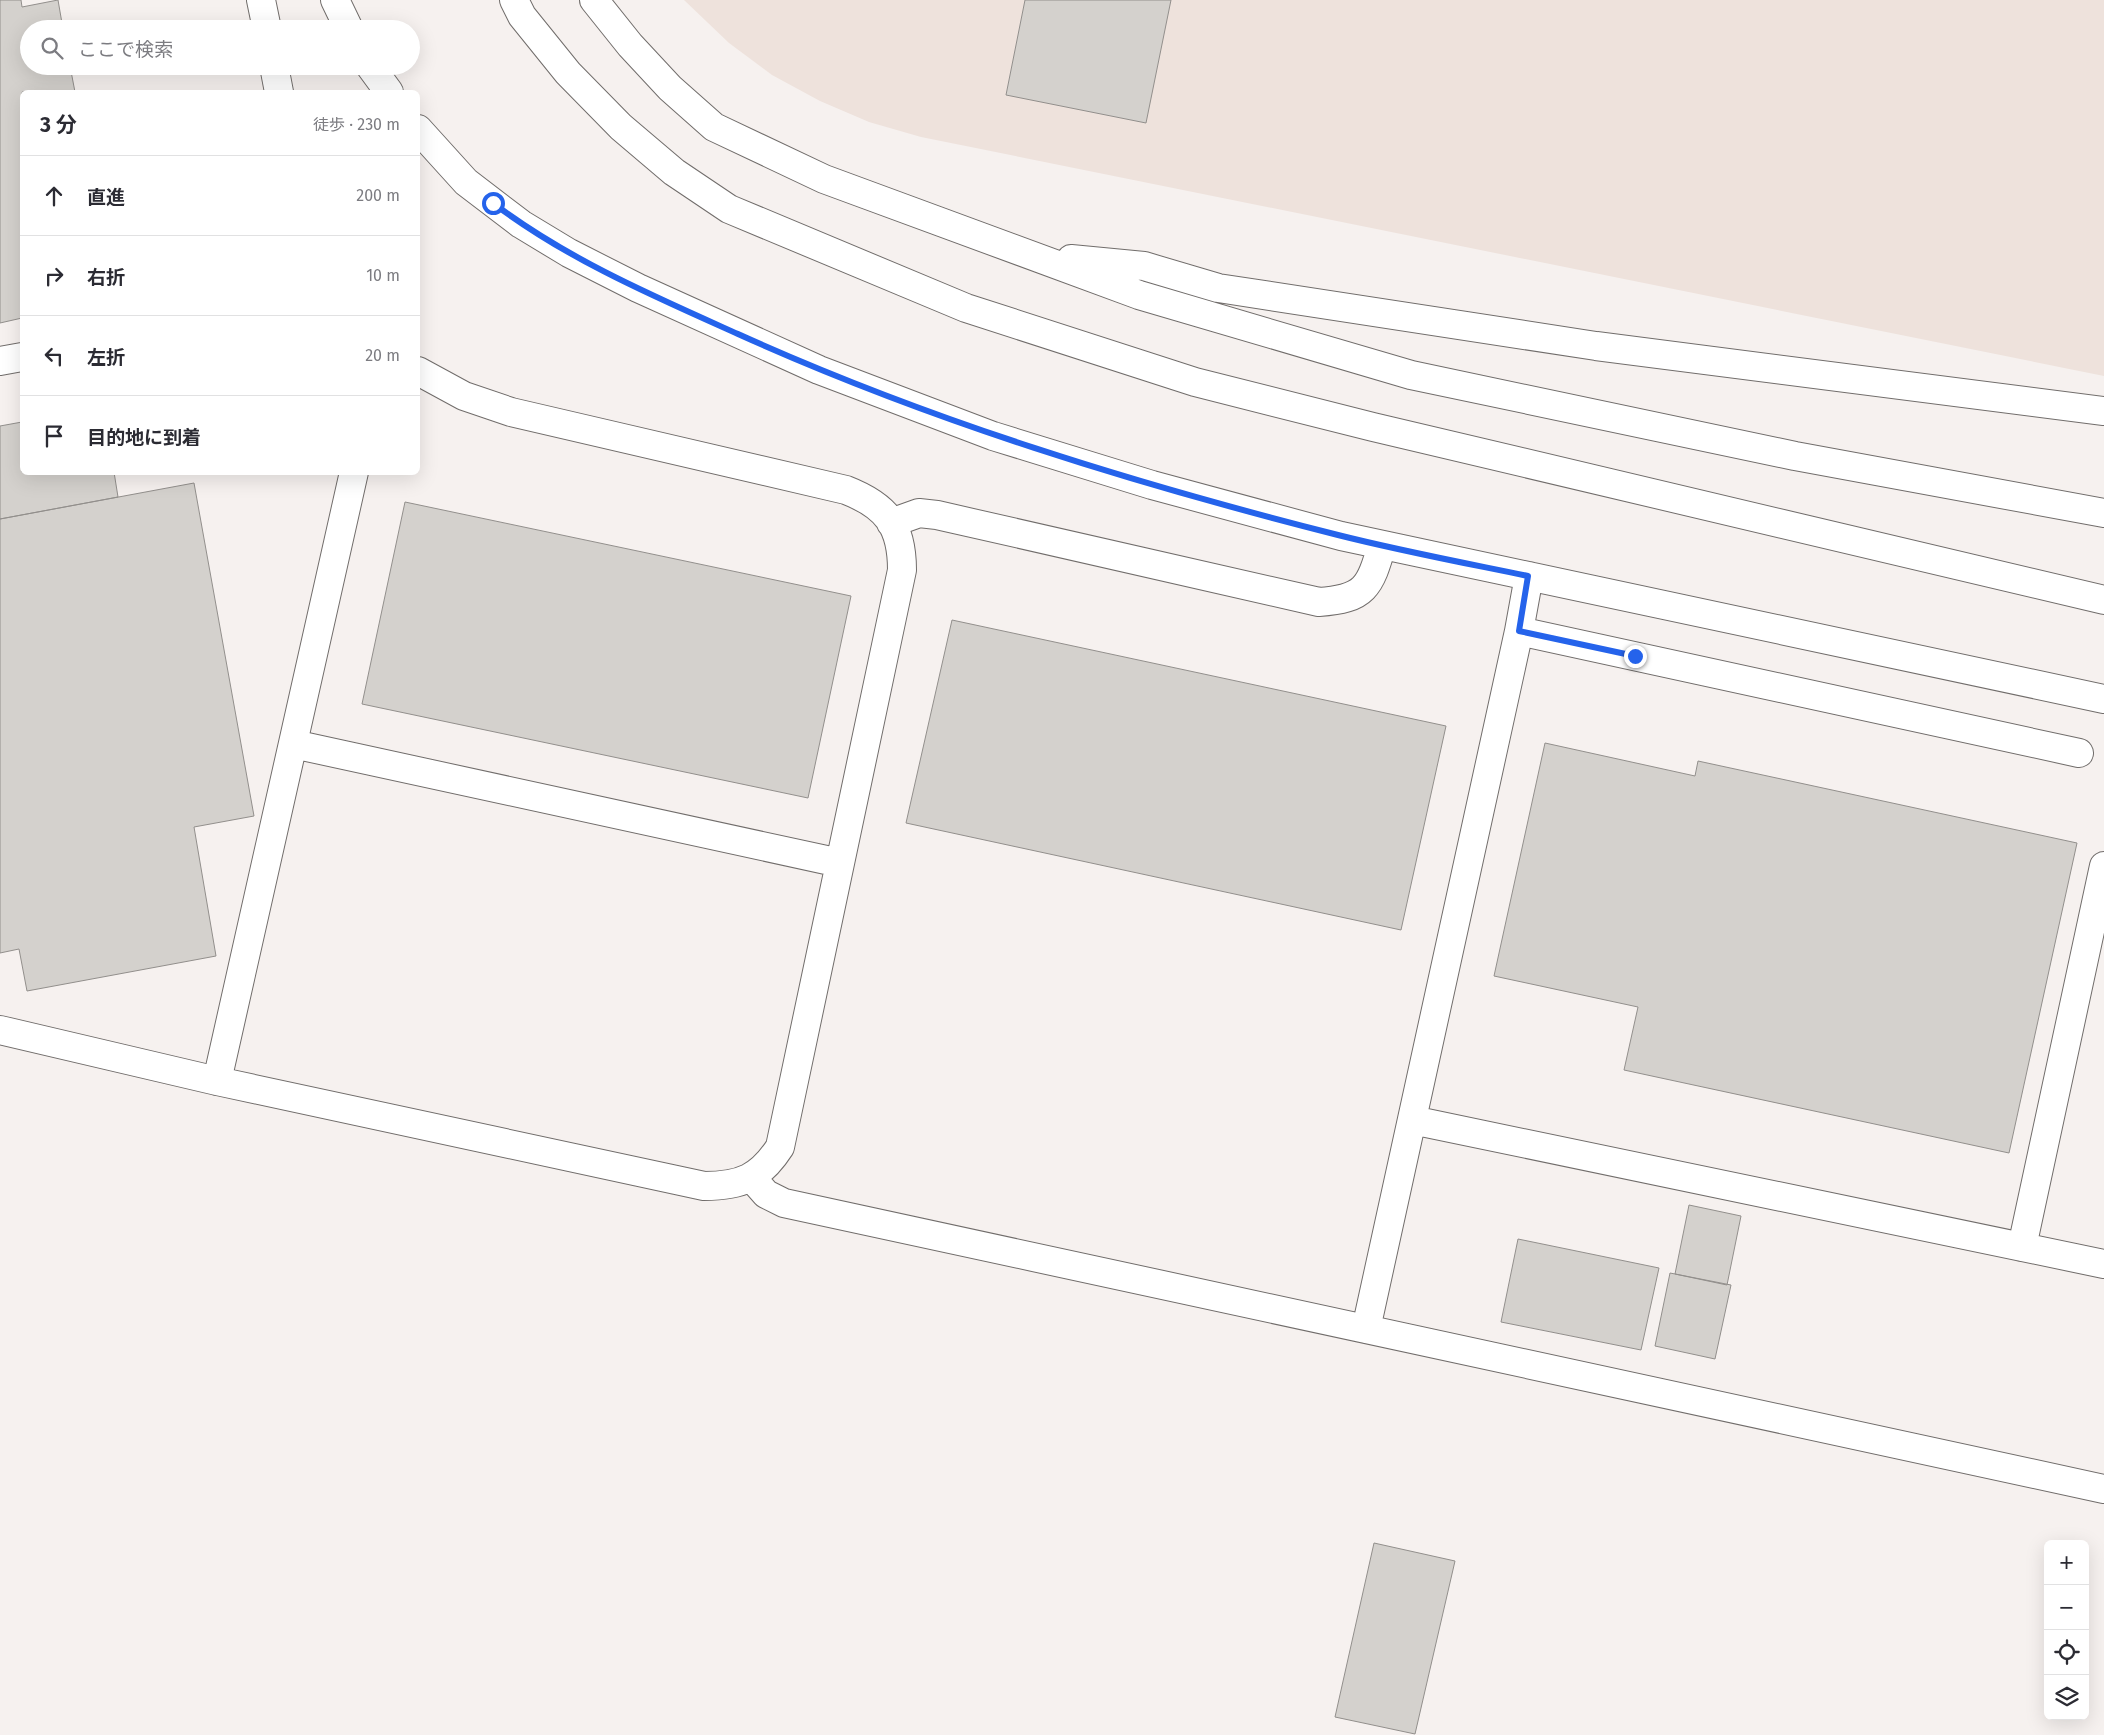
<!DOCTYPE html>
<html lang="ja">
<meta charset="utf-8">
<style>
:root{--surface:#fff;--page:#f7f7f7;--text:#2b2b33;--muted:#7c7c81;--line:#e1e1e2}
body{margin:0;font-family:"Fira Sans","Noto Sans JP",sans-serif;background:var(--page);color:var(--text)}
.controls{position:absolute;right:15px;bottom:15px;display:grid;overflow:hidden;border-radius:8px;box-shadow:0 5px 20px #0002}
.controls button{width:45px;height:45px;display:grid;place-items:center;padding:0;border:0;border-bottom:1px solid var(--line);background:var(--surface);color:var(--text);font:25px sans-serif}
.stop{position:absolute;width:15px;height:15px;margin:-11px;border:4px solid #2563eb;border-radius:50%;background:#fff}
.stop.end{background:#2563eb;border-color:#fff;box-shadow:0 1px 5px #0008}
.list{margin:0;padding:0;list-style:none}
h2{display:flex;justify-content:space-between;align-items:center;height:65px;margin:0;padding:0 20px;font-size:21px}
h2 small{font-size:16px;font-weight:400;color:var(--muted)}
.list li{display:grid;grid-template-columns:32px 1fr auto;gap:15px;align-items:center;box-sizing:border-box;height:80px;padding:0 20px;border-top:1px solid var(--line)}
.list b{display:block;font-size:19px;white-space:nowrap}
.list em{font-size:16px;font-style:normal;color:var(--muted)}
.icon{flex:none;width:28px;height:28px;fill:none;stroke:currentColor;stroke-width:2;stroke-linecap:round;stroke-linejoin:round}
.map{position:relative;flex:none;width:2104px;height:1735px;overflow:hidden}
.search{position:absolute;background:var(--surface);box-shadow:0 5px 20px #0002;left:20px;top:20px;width:400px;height:55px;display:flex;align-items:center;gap:12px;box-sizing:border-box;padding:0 18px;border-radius:28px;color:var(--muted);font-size:19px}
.panel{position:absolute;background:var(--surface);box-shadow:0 5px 20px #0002;left:20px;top:90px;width:400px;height:385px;border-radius:8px}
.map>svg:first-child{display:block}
.built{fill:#eee2dc}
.building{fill:#d4d1cd;stroke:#928f8c}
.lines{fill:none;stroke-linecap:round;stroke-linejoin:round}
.minor-casing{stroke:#716d6b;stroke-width:30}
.minor{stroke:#fff;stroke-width:28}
.route{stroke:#2563eb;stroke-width:6}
</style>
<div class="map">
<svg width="2104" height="1735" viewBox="0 0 2104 1735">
<rect width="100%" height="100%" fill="#f6f1ef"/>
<path class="built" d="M684 0H2104V376L921 137 869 122 820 101 772 75 729 43Z"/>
<path class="building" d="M0 0H21L22 7 58 0 63 29H29V66H70L75 92H22V318L0 323Z
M1025 0H1171L1146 123 1006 95Z
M22 422V472H114L118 497 0 519V426Z
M194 483 254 816 194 827 216 956 27 991 19 949 0 953V519Z
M405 502 851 596 808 798 362 704Z
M952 620 1446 726 1401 930 906 823Z
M1545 743 1695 776 1698 761 2077 843 2009 1153 1624 1070 1638 1007 1494 976Z
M1689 1205 1741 1216 1727 1285 1675 1274Z
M1518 1239 1659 1268 1641 1350 1501 1322Z
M1670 1273 1731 1285 1715 1359 1655 1346Z
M1374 1543 1455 1561 1415 1734 1335 1717Z"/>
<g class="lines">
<g class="minor-casing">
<path id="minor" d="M261 0 267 29
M335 0 349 29
M514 0 522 16 568 73 621 127 674 172 729 209 966 308 1195 382 1373 427 2104 600
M594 0 630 45 670 88 714 127 824 179 1139 295 1411 375 1795 456 2104 513
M274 66 279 92
M370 66 389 92
M418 129 466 182 521 224 569 253 638 288 819 370 993 436 1152 485 1341 536 2104 699
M1071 259 1144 266 1218 288 1596 346 2104 411
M0 361 22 357
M891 523 919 513 937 515 1319 602C1365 599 1370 587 1382 545
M1519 631 1529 576
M293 744 840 863
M0 1030 217 1081 704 1186C741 1186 760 1178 780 1147L902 570C902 526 887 506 846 490L511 412 464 396 418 371
M217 1081 354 472
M1412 1120 2104 1264
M751 1177 766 1194 784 1203 2104 1489
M2022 1247 2104 866
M1366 1329 1519 631 2079 753"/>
</g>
<use href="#minor" class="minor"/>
</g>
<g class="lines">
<path class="route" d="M493 203C567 259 653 296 738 334 931 421 1133 483 1338 535 1401 551 1465 563 1528 576L1519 631 1635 656"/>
</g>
</svg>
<div class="controls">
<button>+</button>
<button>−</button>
<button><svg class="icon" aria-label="locate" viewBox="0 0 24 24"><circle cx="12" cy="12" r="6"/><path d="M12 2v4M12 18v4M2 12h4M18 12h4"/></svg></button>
<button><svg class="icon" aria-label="layers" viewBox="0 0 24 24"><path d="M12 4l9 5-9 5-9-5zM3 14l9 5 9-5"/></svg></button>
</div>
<div class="stop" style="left:493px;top:203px"></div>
<div class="stop end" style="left:1635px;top:656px"></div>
<div class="search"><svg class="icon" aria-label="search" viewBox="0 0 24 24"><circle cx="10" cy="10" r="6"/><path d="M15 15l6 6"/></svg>ここで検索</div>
<section class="panel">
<h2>3 分<small>徒歩 · 230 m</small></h2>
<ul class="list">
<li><svg class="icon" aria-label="ahead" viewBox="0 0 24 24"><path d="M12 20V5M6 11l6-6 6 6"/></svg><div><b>直進</b></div><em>200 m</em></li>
<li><svg class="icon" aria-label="right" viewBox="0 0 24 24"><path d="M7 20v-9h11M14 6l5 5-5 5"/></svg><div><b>右折</b></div><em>10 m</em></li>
<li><svg class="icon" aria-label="left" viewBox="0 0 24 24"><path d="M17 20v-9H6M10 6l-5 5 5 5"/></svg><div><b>左折</b></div><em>20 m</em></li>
<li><svg class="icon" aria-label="arrive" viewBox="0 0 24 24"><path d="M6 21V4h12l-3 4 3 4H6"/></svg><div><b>目的地に到着</b></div></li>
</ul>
</section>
</div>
